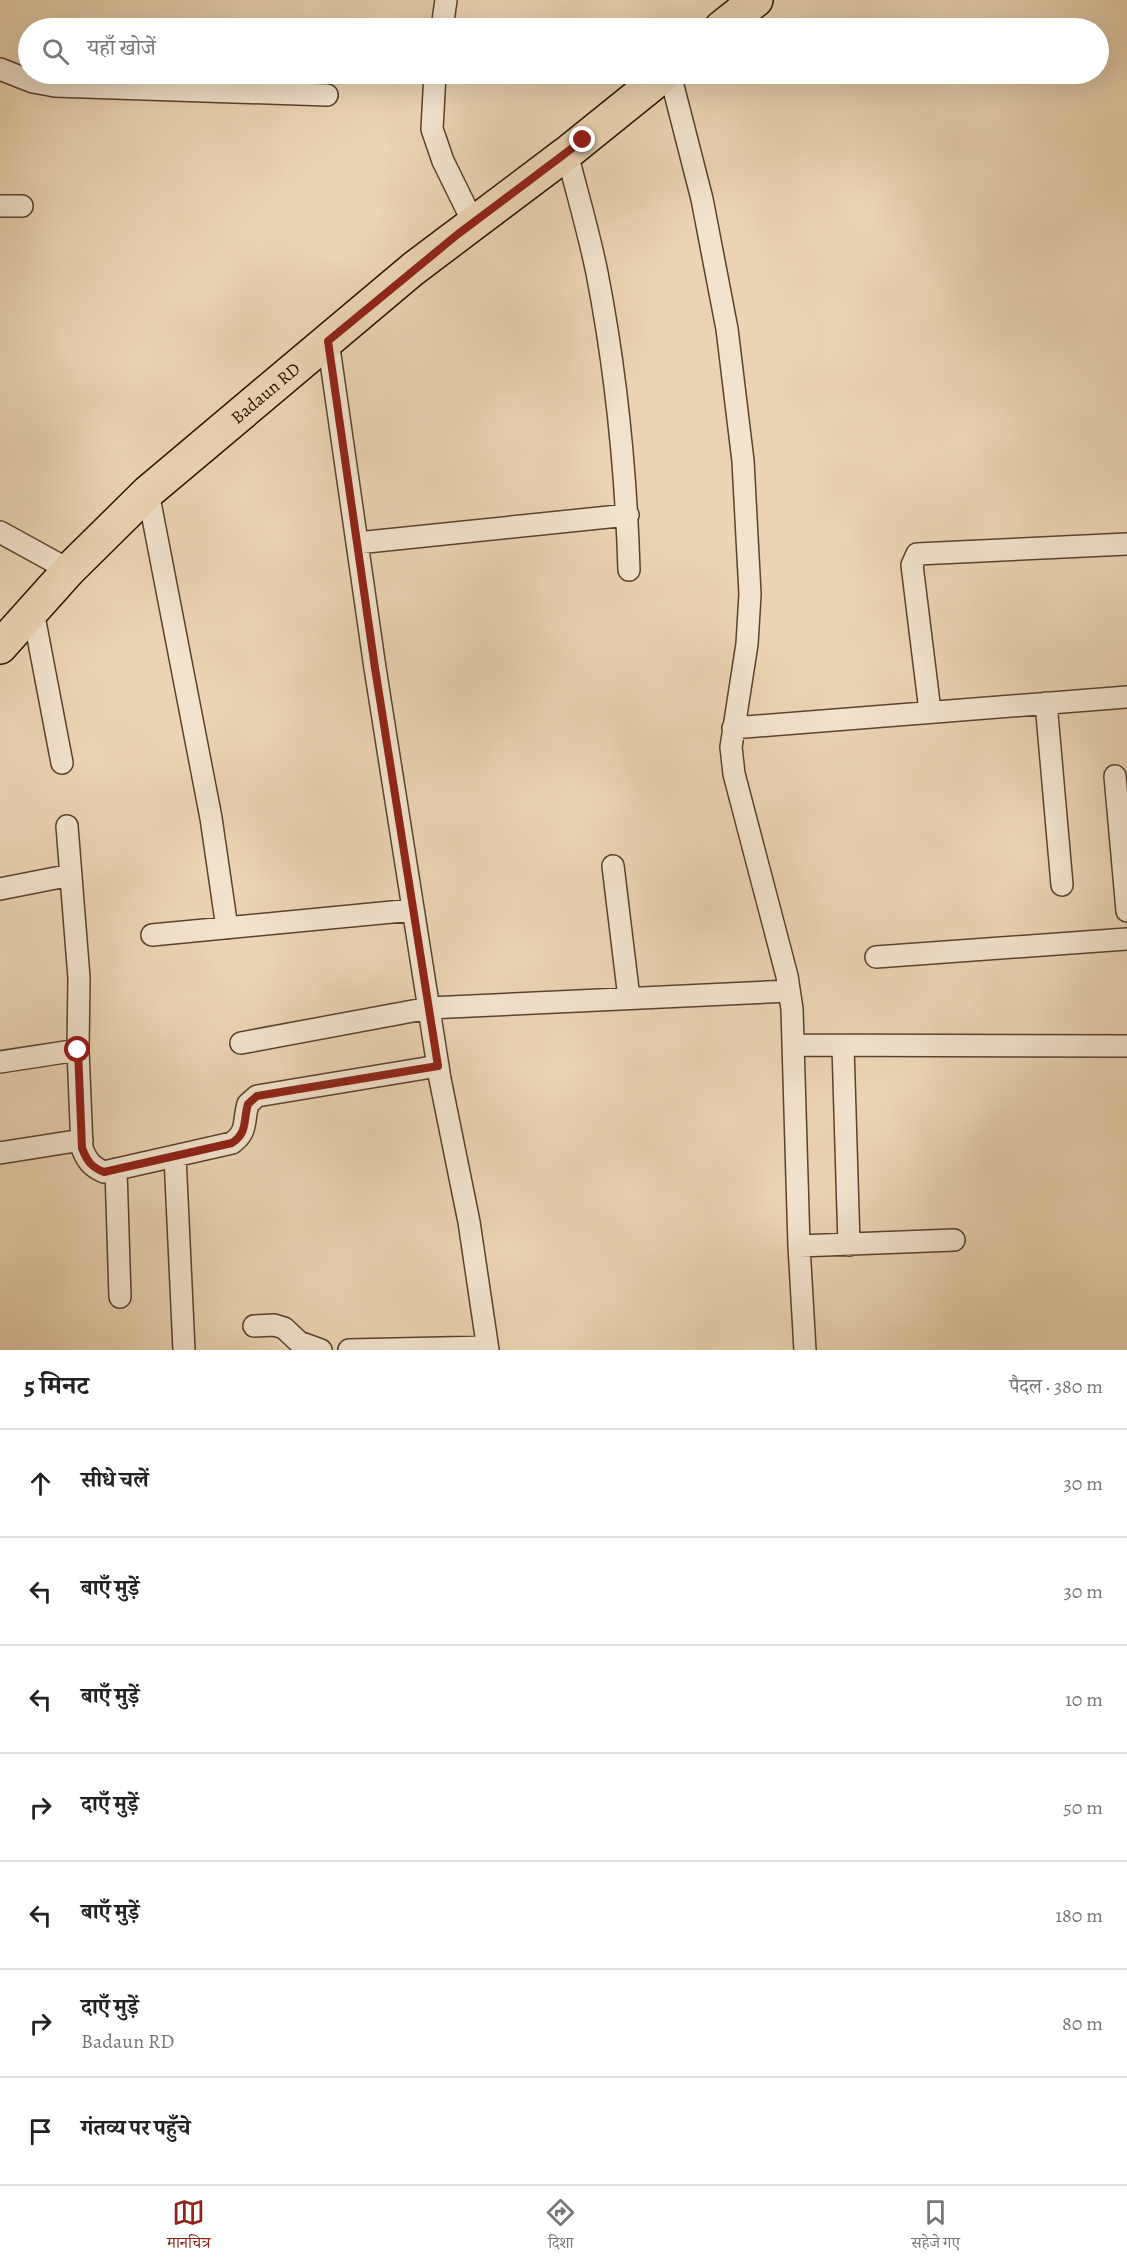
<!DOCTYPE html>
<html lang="hi">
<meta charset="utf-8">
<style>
:root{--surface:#fff;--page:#f2f2f2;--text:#222;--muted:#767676;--line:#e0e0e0;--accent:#8f2418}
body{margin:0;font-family:Alegreya,"Noto Serif Devanagari",serif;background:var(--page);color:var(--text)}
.stop{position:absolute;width:18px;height:18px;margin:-14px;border:4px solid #8f2418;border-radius:50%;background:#fff}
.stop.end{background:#8f2418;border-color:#fff;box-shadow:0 2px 6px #0008}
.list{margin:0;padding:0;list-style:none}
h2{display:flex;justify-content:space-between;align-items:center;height:78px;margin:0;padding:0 24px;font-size:26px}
h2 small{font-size:20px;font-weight:400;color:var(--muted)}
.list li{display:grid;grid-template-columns:39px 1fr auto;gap:18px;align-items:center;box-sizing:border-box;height:108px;padding:0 24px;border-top:2px solid var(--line)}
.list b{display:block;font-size:22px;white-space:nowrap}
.list p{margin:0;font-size:20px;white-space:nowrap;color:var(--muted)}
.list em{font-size:20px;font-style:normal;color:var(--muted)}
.icon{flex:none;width:33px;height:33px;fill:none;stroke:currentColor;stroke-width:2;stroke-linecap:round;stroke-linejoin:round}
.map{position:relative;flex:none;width:1127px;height:1350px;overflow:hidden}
.search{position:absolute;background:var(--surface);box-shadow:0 6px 24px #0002;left:18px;right:18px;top:18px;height:66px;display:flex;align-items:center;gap:15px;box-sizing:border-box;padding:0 21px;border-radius:33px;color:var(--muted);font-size:22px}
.sheet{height:834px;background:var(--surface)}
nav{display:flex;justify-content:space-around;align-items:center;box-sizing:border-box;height:84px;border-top:2px solid var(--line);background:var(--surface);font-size:16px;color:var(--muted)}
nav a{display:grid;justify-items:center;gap:3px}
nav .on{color:var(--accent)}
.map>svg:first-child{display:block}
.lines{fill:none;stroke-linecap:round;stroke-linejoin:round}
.minor-casing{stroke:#59432d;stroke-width:24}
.primary-casing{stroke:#281300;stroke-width:36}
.minor{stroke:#f2e3ce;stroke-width:21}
.primary{stroke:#ebd4b3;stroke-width:33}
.route{stroke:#8f2418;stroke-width:8}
.labels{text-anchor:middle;stroke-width:4.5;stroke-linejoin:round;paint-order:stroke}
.street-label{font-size:18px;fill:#281300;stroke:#f2e3ce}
</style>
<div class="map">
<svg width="1127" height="1350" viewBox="0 0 1127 1350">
<rect width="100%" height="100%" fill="#ebd4b3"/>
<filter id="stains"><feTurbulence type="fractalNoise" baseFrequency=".00333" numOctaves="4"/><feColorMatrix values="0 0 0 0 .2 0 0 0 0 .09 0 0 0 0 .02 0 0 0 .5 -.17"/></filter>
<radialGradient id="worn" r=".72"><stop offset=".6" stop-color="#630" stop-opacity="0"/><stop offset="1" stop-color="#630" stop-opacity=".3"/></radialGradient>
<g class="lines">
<g class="minor-casing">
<path id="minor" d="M442 28 446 0
M0 69 33 82 55 86 327 95
M435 74 432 129 443 161 473 222
M670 74 702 199 727 329 743 461 750 594 747 644 731 747 734 774 787 976 792 1009 799 1246 805 1350
M567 153C577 193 589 233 597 273 616 371 626 470 629 570
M0 206H22
M328 341 375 668 440 1079 469 1222 488 1350
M148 492 211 818 227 928
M0 532 69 570
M357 543 628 515
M33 611 62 763
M1046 703 1062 885
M930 711 912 565 917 554 1127 544
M733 728 1127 697
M1115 776 1127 911
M67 826 79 978 78 1050 82 1148C87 1161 92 1167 104 1172L232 1143C248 1132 243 1121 248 1104L257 1096 438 1066
M613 866 629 998
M0 889 71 875
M152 935 413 910
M876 957 1127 939
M241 1043 429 1008 789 991
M794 1045 1127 1046
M843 1046 849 1245
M0 1062 78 1050
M0 1153 82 1140
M175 1156 184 1350
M116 1169 120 1297
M799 1246 954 1240
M254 1326 274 1325 284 1328 299 1342 321 1350
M349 1350 487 1347"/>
</g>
<g class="primary-casing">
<g id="primary">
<path d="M721 28 756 0"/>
<path id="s1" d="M0 647 69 570 148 492 413 269 567 153 665 74"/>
</g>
</g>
<use href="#minor" class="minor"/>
<use href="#primary" class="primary"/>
</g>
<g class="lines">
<path class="route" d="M78 1050 82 1148C87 1161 91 1167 104 1172L232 1143C248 1132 243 1121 248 1104L257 1096 438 1066 375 668 328 341 458 234 583 140"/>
</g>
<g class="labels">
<g class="street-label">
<text dy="6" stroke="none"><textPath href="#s1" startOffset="368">Badaun RD</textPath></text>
</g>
</g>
<rect width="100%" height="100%" filter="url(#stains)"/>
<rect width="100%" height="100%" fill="url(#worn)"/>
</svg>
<div class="stop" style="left:78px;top:1050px"></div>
<div class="stop end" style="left:583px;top:140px"></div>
<div class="search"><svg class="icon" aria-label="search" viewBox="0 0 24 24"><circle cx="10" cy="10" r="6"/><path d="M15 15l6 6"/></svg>यहाँ खोजें</div>
</div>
<section class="sheet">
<h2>5 मिनट<small>पैदल · 380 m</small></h2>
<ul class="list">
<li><svg class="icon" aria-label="ahead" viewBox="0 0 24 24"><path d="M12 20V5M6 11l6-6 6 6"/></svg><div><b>सीधे चलें</b></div><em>30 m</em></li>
<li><svg class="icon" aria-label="left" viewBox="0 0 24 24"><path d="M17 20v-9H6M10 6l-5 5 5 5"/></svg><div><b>बाएँ मुड़ें</b></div><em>30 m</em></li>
<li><svg class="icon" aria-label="left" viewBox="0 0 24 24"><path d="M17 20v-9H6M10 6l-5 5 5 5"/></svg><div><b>बाएँ मुड़ें</b></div><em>10 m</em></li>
<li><svg class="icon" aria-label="right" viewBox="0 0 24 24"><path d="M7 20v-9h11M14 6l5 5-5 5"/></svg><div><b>दाएँ मुड़ें</b></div><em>50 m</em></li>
<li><svg class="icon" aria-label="left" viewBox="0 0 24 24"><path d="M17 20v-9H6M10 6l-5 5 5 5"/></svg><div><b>बाएँ मुड़ें</b></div><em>180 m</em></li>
<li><svg class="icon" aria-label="right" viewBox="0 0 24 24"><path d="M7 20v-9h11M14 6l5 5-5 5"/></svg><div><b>दाएँ मुड़ें</b><p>Badaun RD</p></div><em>80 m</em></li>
<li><svg class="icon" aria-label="arrive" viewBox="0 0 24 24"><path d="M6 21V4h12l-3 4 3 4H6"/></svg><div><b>गंतव्य पर पहुँचे</b></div></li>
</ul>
</section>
<nav>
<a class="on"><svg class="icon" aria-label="map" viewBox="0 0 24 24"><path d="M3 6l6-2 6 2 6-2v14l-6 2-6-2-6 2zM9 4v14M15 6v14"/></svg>मानचित्र</a>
<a><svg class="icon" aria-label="directions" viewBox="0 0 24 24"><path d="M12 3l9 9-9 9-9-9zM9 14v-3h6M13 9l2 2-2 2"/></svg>दिशा</a>
<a><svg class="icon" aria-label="saved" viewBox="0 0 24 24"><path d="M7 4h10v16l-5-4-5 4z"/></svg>सहेजे गए</a>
</nav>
